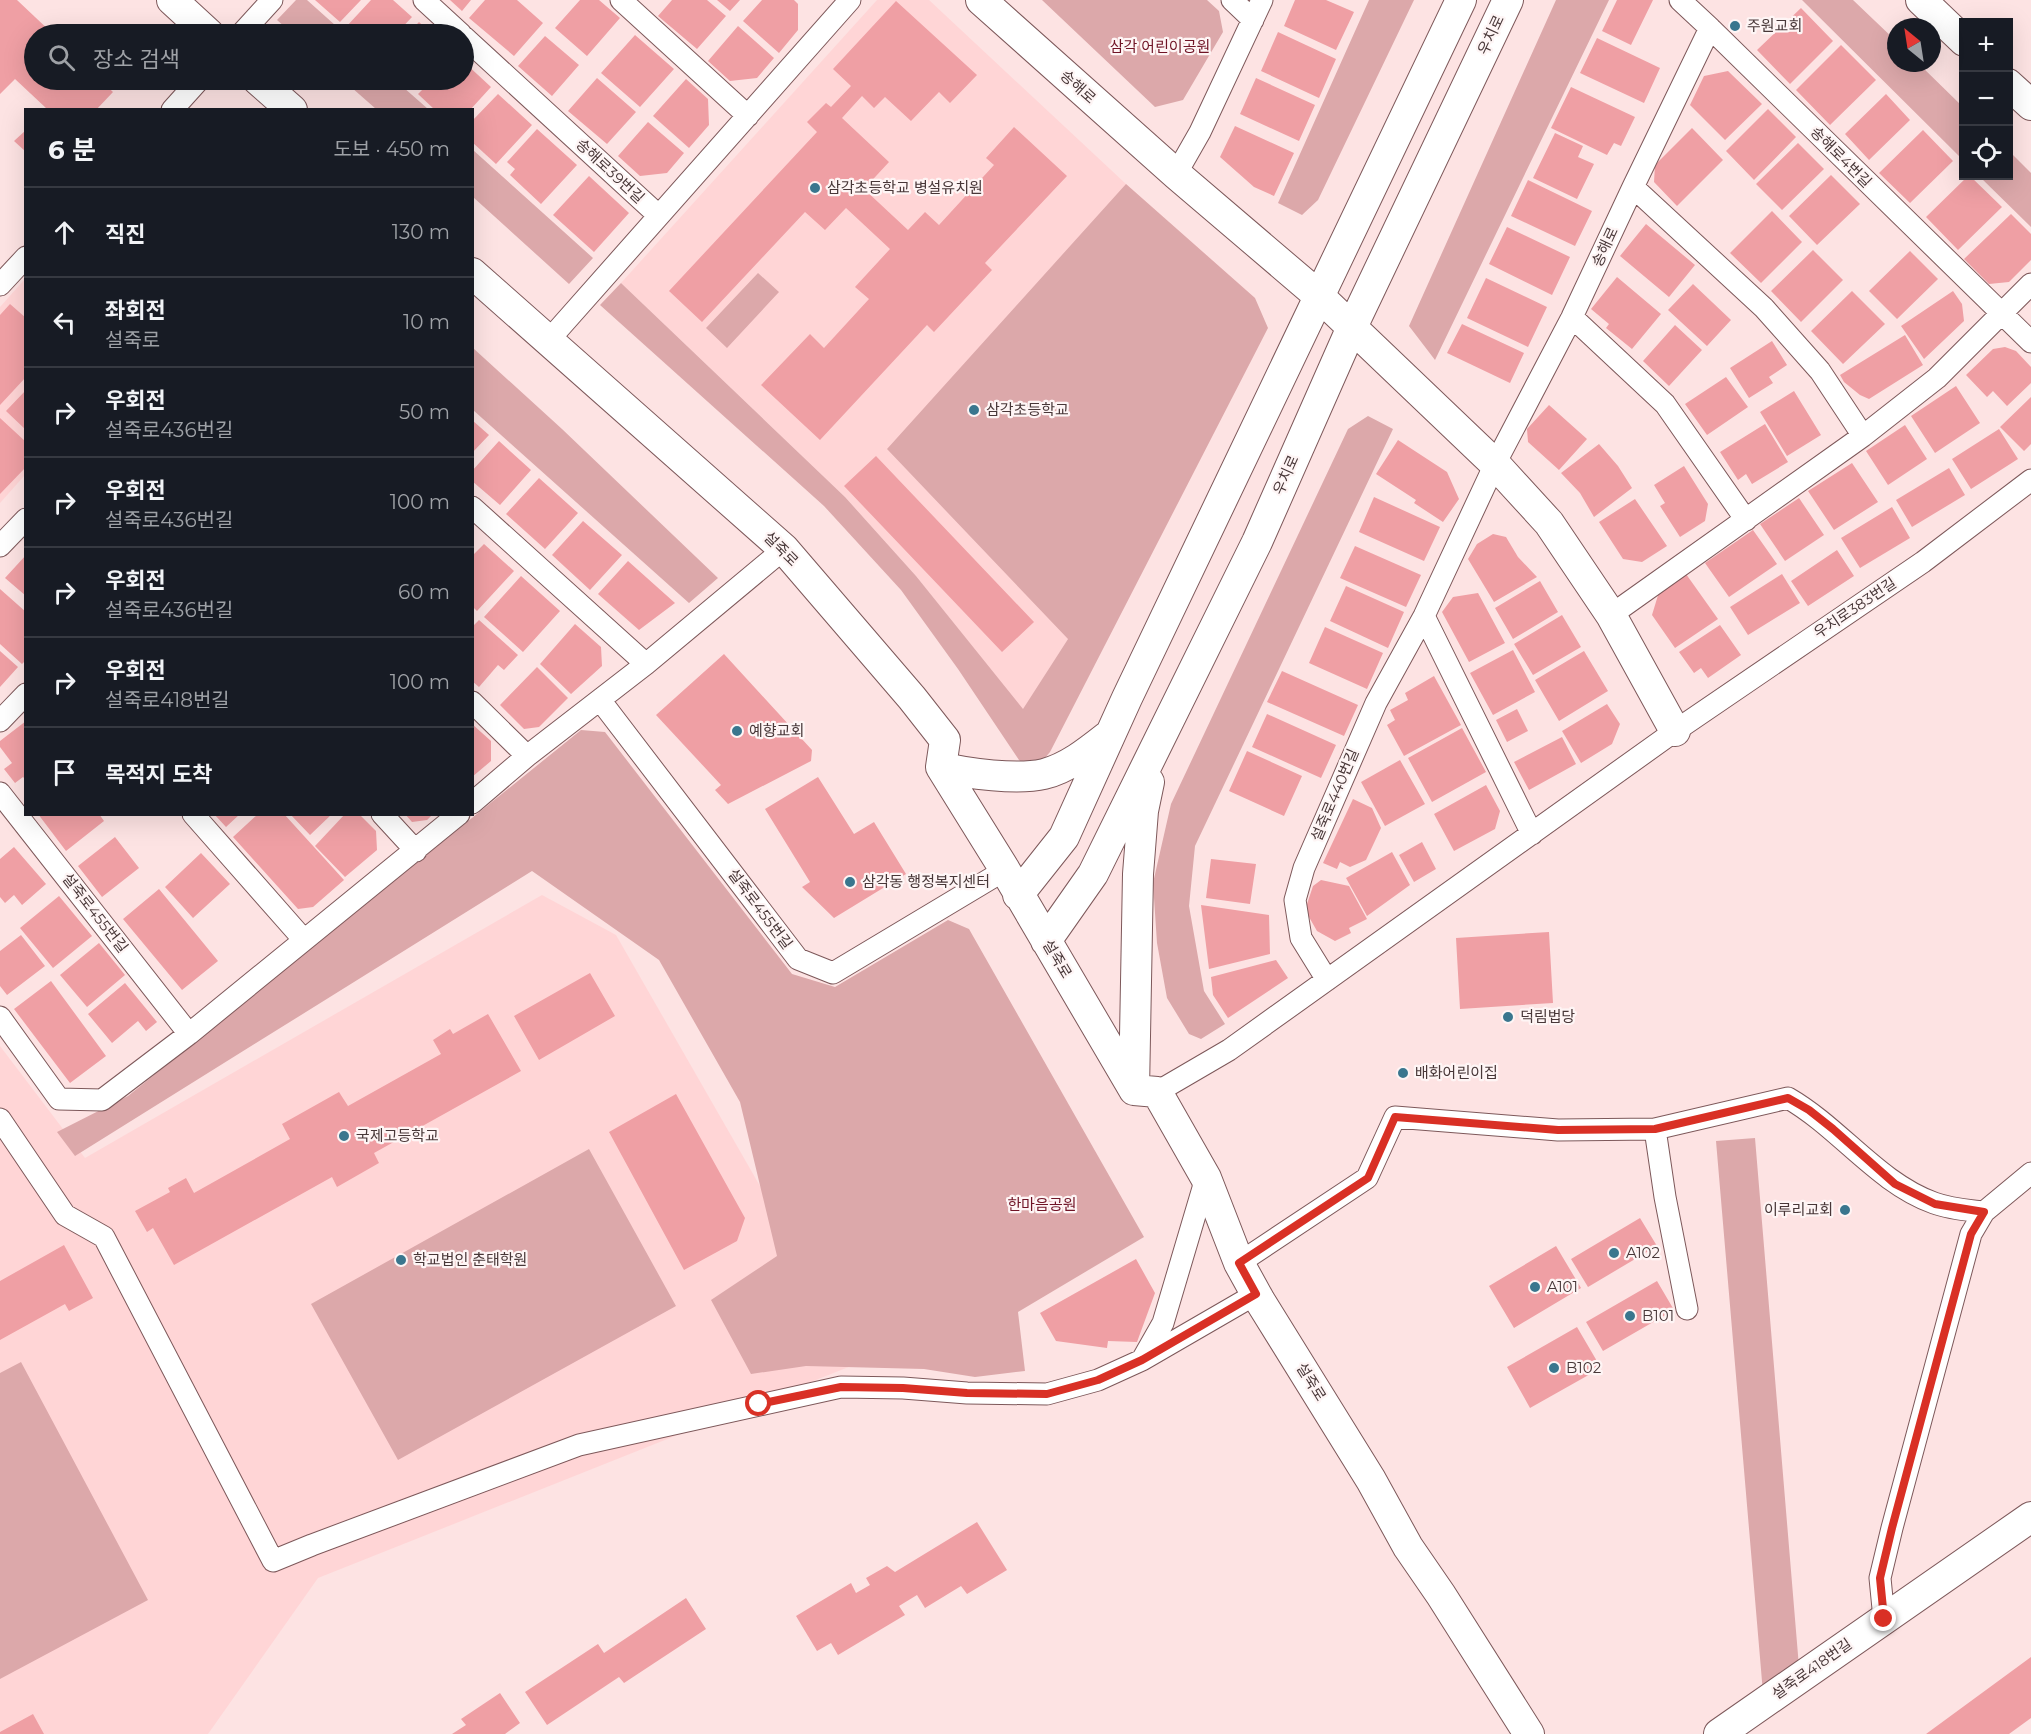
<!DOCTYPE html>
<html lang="ko">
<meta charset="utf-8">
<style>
:root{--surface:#171b24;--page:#20242c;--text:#f1f3f6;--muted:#9ea1a6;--line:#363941}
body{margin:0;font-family:Montserrat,"Noto Sans KR",sans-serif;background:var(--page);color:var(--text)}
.controls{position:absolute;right:18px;top:18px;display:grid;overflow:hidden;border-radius:0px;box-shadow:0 6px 24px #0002}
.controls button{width:54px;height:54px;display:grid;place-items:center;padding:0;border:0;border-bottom:2px solid var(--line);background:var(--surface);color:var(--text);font:30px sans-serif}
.compass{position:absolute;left:1887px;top:18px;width:54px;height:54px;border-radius:50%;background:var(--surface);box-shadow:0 6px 24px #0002;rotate:330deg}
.stop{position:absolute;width:18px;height:18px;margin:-14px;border:4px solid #d93025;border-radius:50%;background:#fff}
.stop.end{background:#d93025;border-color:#fff;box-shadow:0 2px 6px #0008}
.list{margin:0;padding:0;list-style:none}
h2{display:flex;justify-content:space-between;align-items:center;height:78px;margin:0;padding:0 24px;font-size:26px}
h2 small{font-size:20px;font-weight:400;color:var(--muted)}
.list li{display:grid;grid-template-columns:39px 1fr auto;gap:18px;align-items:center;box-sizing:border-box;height:90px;padding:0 24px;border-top:2px solid var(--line)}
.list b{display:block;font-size:22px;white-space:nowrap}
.list p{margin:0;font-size:20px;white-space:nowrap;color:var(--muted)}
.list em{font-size:20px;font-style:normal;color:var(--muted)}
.icon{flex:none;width:33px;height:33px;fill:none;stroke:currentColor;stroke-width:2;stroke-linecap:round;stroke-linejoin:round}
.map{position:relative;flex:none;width:2031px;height:1734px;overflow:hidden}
.search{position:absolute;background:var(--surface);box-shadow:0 6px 24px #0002;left:24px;top:24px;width:450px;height:66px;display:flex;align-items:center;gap:15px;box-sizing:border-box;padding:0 21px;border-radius:33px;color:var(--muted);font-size:22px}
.panel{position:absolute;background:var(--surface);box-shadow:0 6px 24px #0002;left:24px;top:108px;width:450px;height:708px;border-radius:0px}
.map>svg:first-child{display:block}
.built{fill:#ffd5d6}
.green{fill:#dca8aa}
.building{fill:#ef9fa4}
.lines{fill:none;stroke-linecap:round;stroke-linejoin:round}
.street-casing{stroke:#7d585a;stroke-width:23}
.secondary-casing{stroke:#7d585a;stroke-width:32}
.street{stroke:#fff;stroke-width:21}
.secondary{stroke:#fff;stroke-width:30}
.route{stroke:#d93025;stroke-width:8}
.poi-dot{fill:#3a768e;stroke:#fef5f5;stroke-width:2}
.labels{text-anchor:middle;stroke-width:4.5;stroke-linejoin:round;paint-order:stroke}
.poi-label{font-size:15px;fill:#483738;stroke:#fef5f5;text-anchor:start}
.street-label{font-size:15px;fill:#483738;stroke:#fef5f5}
.park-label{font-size:15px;fill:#701426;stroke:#fef5f5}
</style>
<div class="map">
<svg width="2031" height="1734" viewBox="0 0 2031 1734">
<rect width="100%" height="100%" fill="#fde3e3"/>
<path class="built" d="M877 0H929L1126 184 1255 298 1068 639 1023 710 916 576 845 497 621 283Z
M25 279V475L0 503V307Z
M542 895 616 935 861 1362 318 1578 208 1734H0V1046L85 1158Z"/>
<path class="green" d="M296 0H307L345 34H293L277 20Z
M1042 0H1207L1219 11 1223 32 1183 100 1155 107Z
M1369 0H1414L1318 200 1302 215 1278 203Z
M1556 0H1609L1435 360 1409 326Z
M1802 0H1853L1896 41V63H1918L1963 107V160Z
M343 80H395L428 109H376Z
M473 150 593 258 569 284 473 197Z
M2009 151 2031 173V227L1979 176H2008Z
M1126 184 1255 298 1268 328 1050 752 1033 772 1019 760 958 669 901 590 824 506 600 305 621 283 845 497 916 576 1023 709 1068 639 887 449Z
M758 273 779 292 727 348 706 328Z
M473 348 562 429 718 578 689 603 473 410Z
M1368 416 1393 429 1195 846 1189 906 1204 991 1225 1024 1201 1039 1189 1034 1167 998 1157 943 1153 883 1171 804 1348 429Z
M581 730 605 732 792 974 835 987 948 920 969 929 1144 1237 1018 1312 1025 1371 975 1377 924 1369 806 1366 751 1374 711 1300 777 1256 740 1102 659 960 532 871 75 1156 57 1132 128 1096Z
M1755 1138 1801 1691 1763 1693 1716 1141Z
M589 1149 676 1306 398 1460 311 1304Z
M21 1362 148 1600 0 1679V1373Z"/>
<path class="building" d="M0 0H17L53 34H34V80H100L113 92 96 110H45L46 108 15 79 0 94Z
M315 0H361L340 22Z
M371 0H393L412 17 396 34H354L346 27Z
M450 0H471L462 11Z
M485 0H517L543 23 514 56 469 18Z
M580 0H599L620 18 587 56 555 28Z
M672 0H707L726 16 697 49 658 16Z
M717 0H740L730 11Z
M762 0H794L798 4V30L779 53 743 21Z
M1295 0H1326L1354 12 1336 50 1284 26Z
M1617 0H1653L1631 45 1602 31Z
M896 1 977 75 950 103 939 92 911 121 885 97 874 108 862 96 842 118 889 162 864 189 908 230 925 212 939 225 994 165 986 158 1014 127 1067 176 985 263 992 270 934 332 927 325 820 440 761 385 810 334 824 348 869 299 855 287 890 249 846 208 825 230 805 212 702 322 669 291 817 132 807 122 826 103 831 107 851 86 833 69Z
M1801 8 1833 41 1790 84 1757 50Z
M419 22 432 34H407Z
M738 26 774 58 757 78 730 81 708 61Z
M1278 32 1336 59 1319 98 1261 71Z
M635 35 674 69 640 107 601 73Z
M545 36 579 65 552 96 518 66Z
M1597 38 1660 68 1644 103 1580 73Z
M1841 45 1876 80 1830 125 1796 90Z
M464 62 491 87 470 110H435L418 94 432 80H464Z
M1728 71 1762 104 1725 140 1690 105 1704 76Z
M597 78 636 112 607 144 568 111Z
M1256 78 1315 105 1299 141 1240 114Z
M686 79 708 99 709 125 689 148 653 116Z
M402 80H422L413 89Z
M1571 87 1635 117 1621 146 1614 143 1607 155 1551 128Z
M498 94 532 125 496 164 472 142V121Z
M1886 94 1910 120 1869 160 1845 134Z
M1768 109 1796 137 1754 180 1726 151Z
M648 122 684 153 667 173 640 176 618 156Z
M1235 126 1294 153 1274 196 1254 187 1220 157Z
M1692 128 1723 160 1677 206 1654 182 1655 165Z
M537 129 577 165 541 204 510 175 515 169 507 162Z
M26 130V152L14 141Z
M1923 130 1953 161 1910 203 1879 173Z
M1555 133 1583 146 1578 157 1594 164 1577 199 1533 178Z
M1798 143 1824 169 1782 210 1756 184Z
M1831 175 1860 204 1817 245 1789 216Z
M589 176 629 213 594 252 553 215Z
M1968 176H1970L2002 207 1958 250 1926 217Z
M1528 180 1592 211 1575 246 1511 216Z
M1772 211 1802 242 1761 283 1730 253Z
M2011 214 2031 234V260L2009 282 1989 284 1964 259Z
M1646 224 1695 265 1669 297 1620 256Z
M1507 227 1570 257 1552 295 1489 264Z
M1813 250 1843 280 1801 322 1771 291Z
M1910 251 1938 279 1897 319 1869 291Z
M1617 277 1661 314 1632 349 1606 328 1609 324 1591 309Z
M1486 278 1547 307 1528 347 1467 318Z
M1693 284 1731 320 1707 346 1668 310Z
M1852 291 1885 324 1843 364 1811 331Z
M1953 291 1962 304 1964 321 1924 359 1901 326Z
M10 304 26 318V377L0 405V315Z
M1462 324 1524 353 1510 383 1447 353Z
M1675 325 1702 350 1669 386 1643 361Z
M1905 335 1923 365 1869 399 1860 395 1844 382 1840 375Z
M1772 341 1787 365 1769 377 1773 383 1749 398 1730 368Z
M2005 347 2016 351 2031 367V383L2007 406 1993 391 1987 397 1966 375 1993 349Z
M1726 377 1748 407 1707 435 1685 404Z
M1956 386 1980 423 1935 453 1911 416Z
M26 390V430L6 411Z
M1794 391 1821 435 1787 456 1760 412Z
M2031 397V444L2024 451 2000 427Z
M1549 405 1587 439 1559 470 1528 442 1527 429Z
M0 418 26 442V467L0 494Z
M472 420 489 435 472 453Z
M1765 424 1788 462 1752 484 1746 474 1738 480 1720 452Z
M1905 425 1927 459 1888 485 1866 451Z
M1999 429 2018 459 1971 489 1952 459Z
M1398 440 1447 472 1459 499 1443 522 1414 503 1416 500 1376 474Z
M499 441 531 470 500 505 472 481V471Z
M1599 444 1618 466 1632 488 1594 517 1580 493 1561 473Z
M876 456 1034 622 1002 652 844 486Z
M1852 463 1878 502 1834 530 1808 491Z
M1684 466 1708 504 1705 521 1680 537 1660 506 1665 503 1654 485Z
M1949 468 1965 495 1912 527 1896 500Z
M539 478 578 513 545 549 506 514Z
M1374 497 1440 527 1424 561 1359 532Z
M1799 498 1824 535 1785 561 1760 524Z
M1635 499 1667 546 1642 562 1623 559 1599 522Z
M1892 507 1910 538 1860 568 1841 538Z
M583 521 622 555 590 590 552 555Z
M1753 530 1777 564 1729 597 1705 563Z
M1493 534 1506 537 1518 557 1537 577 1494 602 1468 559 1477 544Z
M484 544 514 571 477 611 472 606V556Z
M1355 546 1421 575 1406 607 1340 578Z
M1837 550 1854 576 1808 606 1791 581Z
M26 555V596L5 578Z
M628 561 675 603 639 630 598 594Z
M1686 574 1718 619 1675 648 1652 615 1659 592Z
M1782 574 1800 603 1748 635 1730 607Z
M521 576 560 611 523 652 484 617Z
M1540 581 1558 612 1513 639 1495 608Z
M1346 586 1404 612 1388 648 1330 621Z
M0 589 26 612V660L22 664 0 644Z
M1478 593 1505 643 1469 662 1442 612 1453 597Z
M1562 615 1581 647 1533 675 1514 644Z
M479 620 518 655 504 670 498 665 479 687 472 681V627Z
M575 624 601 647 602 666 571 694 540 664Z
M1720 625 1741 655 1708 678 1701 668 1694 673 1679 652Z
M1325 627 1383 653 1367 689 1309 663Z
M1513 650 1535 692 1493 715 1470 673Z
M0 651 18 667 0 687Z
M1584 651 1608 691 1559 721 1535 680Z
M724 654 812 750 811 761 728 804 715 790 721 785 656 715Z
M537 667 568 698 539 727 524 729 500 705Z
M1282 671 1358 705 1344 736 1267 702Z
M1434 676 1461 725 1404 756 1387 725 1395 720 1390 710 1408 700 1405 693Z
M1607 704 1620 724 1612 744 1581 763 1562 731Z
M1517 709 1528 731 1507 742 1496 720Z
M1267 714 1336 745 1321 778 1252 747Z
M26 721V780L23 777 15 783 4 769 12 763 0 747V741Z
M472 724 491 741V761L472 777Z
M1462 728 1486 772 1432 802 1408 758Z
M1562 737 1576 764 1529 790 1514 762Z
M1247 751 1302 776 1284 816 1229 791Z
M1400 760 1425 804 1385 826 1361 782Z
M818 777 854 834 874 822 906 874 834 918 802 887 810 882 765 809Z
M1486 785 1500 811 1495 829 1454 851 1434 814Z
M1353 799 1372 808 1381 828 1366 860 1350 867 1340 862 1337 869 1323 863Z
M38 814H99L104 821 66 851Z
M214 814H240L226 827Z
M258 814H284L344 880 313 907 298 909 233 837Z
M290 814H332L310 835Z
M345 814H359L376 831 377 850 345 877 315 846Z
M405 814H433L427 820 412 822Z
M115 837 139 868 102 897 78 866Z
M1422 842 1436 869 1414 882 1399 855Z
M14 847 46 884 22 905 14 895 5 903 0 897V859Z
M1392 852 1410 885 1367 916 1346 878Z
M201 853 230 884 193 918 165 887Z
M1211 859 1256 864 1250 904 1206 898Z
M1321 880 1349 886 1367 919 1349 928 1351 933 1335 941 1317 931 1305 910 1313 886Z
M159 889 218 961 182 990 123 919Z
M59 896 92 936 53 968 20 928Z
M1201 905 1269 915 1270 954 1209 969Z
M1549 932 1553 1003 1460 1009 1456 938Z
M21 935 45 966 7 995 0 986V951Z
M99 943 125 975 87 1007 60 975Z
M1276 960 1288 978 1228 1018 1213 995 1211 977Z
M590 973 615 1016 539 1060 514 1016Z
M51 981 106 1056 70 1083 14 1009Z
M125 983 157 1022 146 1031 138 1021 112 1043 88 1014Z
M488 1014 521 1071 374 1153 379 1163 337 1187 332 1177 174 1265 153 1228 147 1232 135 1211 170 1192 168 1188 186 1178 194 1193 290 1139 282 1124 339 1092 348 1106 441 1054 433 1040 450 1029 453 1034Z
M676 1094 745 1218 737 1241 684 1270 609 1132Z
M1640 1218 1657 1246 1588 1287 1571 1259Z
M64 1245 93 1298 69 1311 65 1304 0 1340V1281Z
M1556 1246 1581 1288 1514 1328 1489 1286Z
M1136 1259 1155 1293 1137 1342 1108 1341 1107 1348 1056 1341 1040 1313Z
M1657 1281 1674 1310 1603 1351 1586 1322Z
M1577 1327 1601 1368 1530 1408 1507 1367Z
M977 1522 1007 1570 967 1594 961 1586 925 1608 917 1595 899 1606 905 1615 838 1655 831 1643 817 1651 796 1616 851 1583 856 1593 870 1585 866 1578 887 1566 895 1572Z
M686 1598 706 1629 624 1683 619 1677 547 1725 525 1692 598 1644 604 1653Z
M2031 1657V1718L2009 1734H1926Z
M500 1693 520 1723 505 1734H452L466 1725 461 1719Z
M33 1714 44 1734H0V1732Z"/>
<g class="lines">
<g class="street-casing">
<path id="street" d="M424 0 461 34
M621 0 748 116
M1232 0 1253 20
M1680 0 1710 28 2031 342
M241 34 272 0
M464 37 658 215
M172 110 199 80
M1176 174 1200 132 1262 0
M1633 187 1764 308 1820 371 1863 436
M0 285 26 257
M1572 317 1665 404 1746 520
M548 341 850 0
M472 507 646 664
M0 546 26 519
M1611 615 1863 436 1937 378 2031 284
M1424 616 1532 834
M600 700 798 959 833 973 1005 870
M472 702 527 756
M0 721 26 694
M0 793 189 1034
M472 803 527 756 646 664 784 549
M193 814 304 940
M382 814 416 851
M1327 980 1301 938 1295 900 1304 868 1376 703 1424 616 1495 464 1572 317 1633 187 1710 28
M0 1017 59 1099 102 1100 189 1034 459 814
M1157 1092 1229 1050 1675 731 1923 562 2031 480
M0 1119 65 1215 104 1237 273 1561 312 1545 579 1445 841 1387 903 1388 967 1393 1047 1394 1098 1380 1142 1360 1256 1294
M1655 1129 1665 1197 1687 1309
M1239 1263 1367 1178 1395 1117 1558 1130 1655 1129 1788 1098C1840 1128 1878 1183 1934 1203 1950 1209 1967 1210 1984 1212
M1142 1360 1163 1323 1206 1178
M1884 1619 1880 1578 1892 1528 1971 1234 1984 1212 2031 1173"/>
</g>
<g class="secondary-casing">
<path id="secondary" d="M172 0 209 34
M981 0 1176 174 1319 296 1495 464 1549 523 1611 615 1675 731
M1921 0 1964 41
M258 80 292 110
M2008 84 2031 105
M472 273 784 549 912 698 945 740 941 767 1005 870 1134 1090 1157 1092 1206 1178 1239 1263 1260 1301 1371 1480 1408 1547 1441 1595 1529 1734
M941 767C967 774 1018 780 1044 774 1068 768 1089 751 1108 736
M1018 895 1064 837 1127 698 1461 0
M1046 941 1093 874 1257 542 1352 327 1508 0
M1134 1090 1138 874 1143 811 1149 782
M1719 1734 2031 1517"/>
</g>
<use href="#street" class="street"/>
<use href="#secondary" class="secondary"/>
</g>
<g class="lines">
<path class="route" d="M759 1404 841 1387 903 1388 967 1393 1047 1394 1098 1380 1142 1360 1256 1294 1239 1263 1368 1178 1395 1117 1558 1130 1655 1129 1788 1098 1809 1110 1833 1129 1895 1184 1935 1204 1984 1212 1971 1234 1892 1528 1880 1578 1884 1619"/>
</g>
<g class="poi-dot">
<circle cx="1735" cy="26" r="6"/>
<circle cx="815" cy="188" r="6"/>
<circle cx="974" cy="410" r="6"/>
<circle cx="737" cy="731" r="6"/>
<circle cx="850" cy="882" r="6"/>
<circle cx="1508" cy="1017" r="6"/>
<circle cx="1403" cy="1073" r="6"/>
<circle cx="344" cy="1136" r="6"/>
<circle cx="1845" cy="1210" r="6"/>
<circle cx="1614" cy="1253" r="6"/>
<circle cx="401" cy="1260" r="6"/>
<circle cx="1535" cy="1287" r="6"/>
<circle cx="1630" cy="1316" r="6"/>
<circle cx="1554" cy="1368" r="6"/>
</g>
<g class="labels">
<g class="poi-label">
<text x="1747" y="31">주원교회</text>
<text x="827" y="193">삼각초등학교 병설유치원</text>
<text x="986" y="415">삼각초등학교</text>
<text x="749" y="736">예향교회</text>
<text x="862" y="887">삼각동 행정복지센터</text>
<text x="1520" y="1022">덕림법당</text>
<text x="1415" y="1078">배화어린이집</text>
<text x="356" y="1141">국제고등학교</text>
<text x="1833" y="1215" text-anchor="end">이루리교회</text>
<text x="1626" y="1258">A102</text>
<text x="413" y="1265">학교법인 춘태학원</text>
<text x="1547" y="1292">A101</text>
<text x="1642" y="1321">B101</text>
<text x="1566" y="1373">B102</text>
</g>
<g class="street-label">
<text transform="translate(1491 35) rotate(-65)" y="5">우치로</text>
<text transform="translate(1078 87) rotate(42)" y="5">송해로</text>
<text transform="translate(1841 157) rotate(45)" y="5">송해로4번길</text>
<text transform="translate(610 171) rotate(43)" y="5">송해로39번길</text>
<text transform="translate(1605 247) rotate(-65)" y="5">송해로</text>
<text transform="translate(1286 475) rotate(-66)" y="5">우치로</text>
<text transform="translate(781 549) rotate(45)" y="5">설죽로</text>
<text transform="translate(1855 608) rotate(-34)" y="5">우치로383번길</text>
<text transform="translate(1335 795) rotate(-67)" y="5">설죽로440번길</text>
<text transform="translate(760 909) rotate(53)" y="5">설죽로455번길</text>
<text transform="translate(95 913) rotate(52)" y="5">설죽로455번길</text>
<text transform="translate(1057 959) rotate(59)" y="5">설죽로</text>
<text transform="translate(1311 1382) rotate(58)" y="5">설죽로</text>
<text transform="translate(1812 1669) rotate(-35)" y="5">설죽로418번길</text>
</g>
<g class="park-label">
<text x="1160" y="52">삼각 어린이공원</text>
<text x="1042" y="1210">한마음공원</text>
</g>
</g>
</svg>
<div class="controls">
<button>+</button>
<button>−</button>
<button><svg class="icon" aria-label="locate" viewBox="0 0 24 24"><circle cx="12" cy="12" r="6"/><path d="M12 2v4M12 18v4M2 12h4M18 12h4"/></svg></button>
</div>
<svg class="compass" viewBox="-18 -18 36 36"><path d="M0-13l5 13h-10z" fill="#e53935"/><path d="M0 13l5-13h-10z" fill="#9ea1a6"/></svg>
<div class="stop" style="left:759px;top:1404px"></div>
<div class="stop end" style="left:1884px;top:1619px"></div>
<div class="search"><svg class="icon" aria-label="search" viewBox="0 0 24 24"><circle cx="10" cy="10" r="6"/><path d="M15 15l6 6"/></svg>장소 검색</div>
<section class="panel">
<h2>6 분<small>도보 · 450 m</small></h2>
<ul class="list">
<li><svg class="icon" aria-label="ahead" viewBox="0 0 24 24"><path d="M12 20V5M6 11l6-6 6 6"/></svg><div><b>직진</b></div><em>130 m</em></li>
<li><svg class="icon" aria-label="left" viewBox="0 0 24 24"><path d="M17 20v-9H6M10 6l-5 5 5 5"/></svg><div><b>좌회전</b><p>설죽로</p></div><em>10 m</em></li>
<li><svg class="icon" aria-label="right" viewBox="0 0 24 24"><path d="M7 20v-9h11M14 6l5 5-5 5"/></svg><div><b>우회전</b><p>설죽로436번길</p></div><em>50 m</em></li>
<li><svg class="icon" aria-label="right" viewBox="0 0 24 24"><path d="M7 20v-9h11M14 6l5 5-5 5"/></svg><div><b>우회전</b><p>설죽로436번길</p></div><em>100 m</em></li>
<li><svg class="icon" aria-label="right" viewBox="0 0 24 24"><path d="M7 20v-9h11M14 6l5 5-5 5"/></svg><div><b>우회전</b><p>설죽로436번길</p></div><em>60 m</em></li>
<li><svg class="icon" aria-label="right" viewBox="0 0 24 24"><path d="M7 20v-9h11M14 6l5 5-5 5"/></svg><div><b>우회전</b><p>설죽로418번길</p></div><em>100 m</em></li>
<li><svg class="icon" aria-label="arrive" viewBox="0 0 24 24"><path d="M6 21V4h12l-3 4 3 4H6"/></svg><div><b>목적지 도착</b></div></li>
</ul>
</section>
</div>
